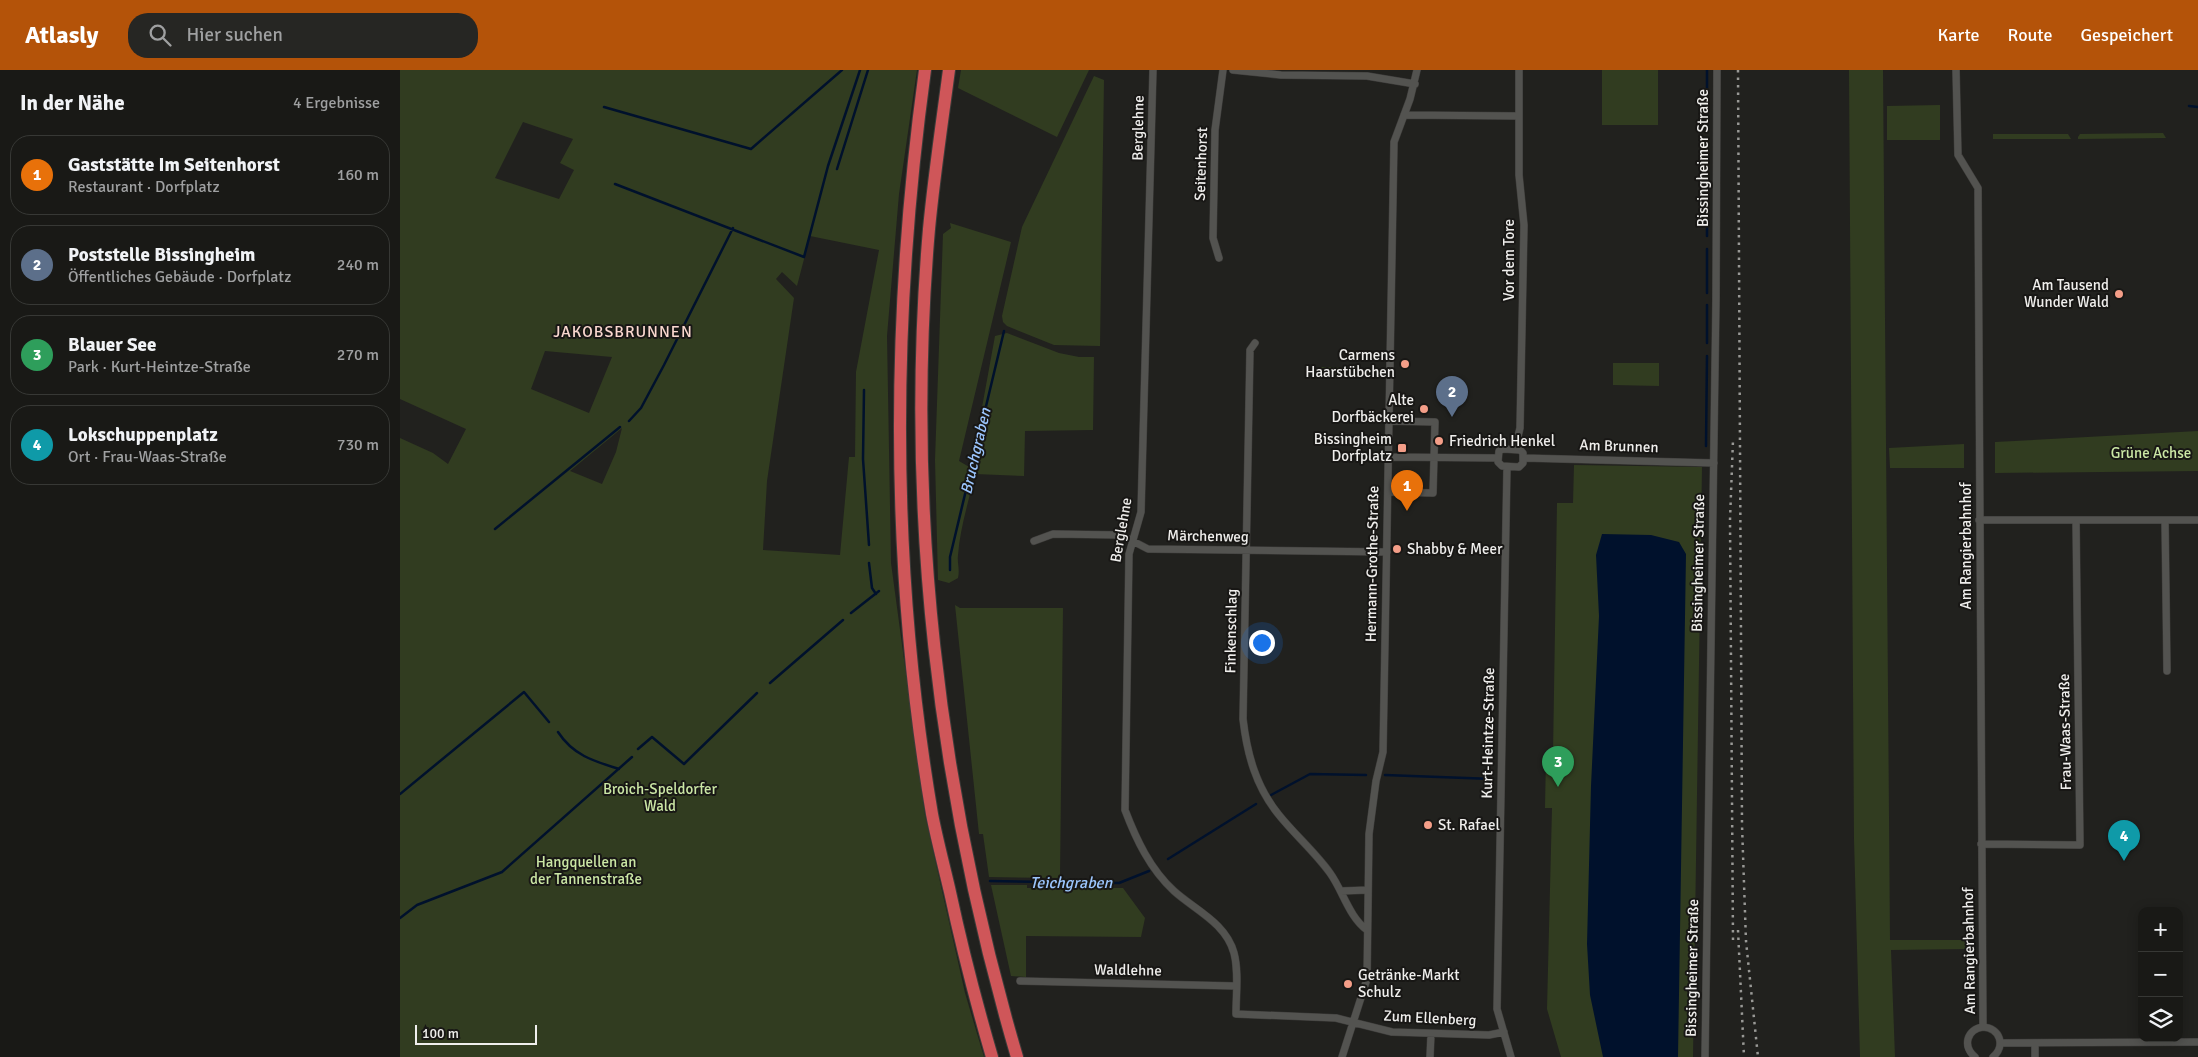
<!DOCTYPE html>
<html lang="de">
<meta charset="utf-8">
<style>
:root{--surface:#191916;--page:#262623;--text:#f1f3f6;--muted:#9fa0a1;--line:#373835;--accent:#b45309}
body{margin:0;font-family:Signika,sans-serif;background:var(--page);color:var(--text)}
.controls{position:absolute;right:15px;bottom:15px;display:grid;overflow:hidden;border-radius:10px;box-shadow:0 2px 12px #0003}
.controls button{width:45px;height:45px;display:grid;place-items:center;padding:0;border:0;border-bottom:1px solid var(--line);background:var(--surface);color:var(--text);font:25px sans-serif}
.scale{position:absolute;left:15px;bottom:12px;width:122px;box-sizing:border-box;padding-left:5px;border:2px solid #efeeec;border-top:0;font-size:14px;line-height:18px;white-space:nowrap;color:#efeeec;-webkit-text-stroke:4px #181715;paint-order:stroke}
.you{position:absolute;left:861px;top:572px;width:18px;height:18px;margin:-12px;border:4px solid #fff;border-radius:50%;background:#1a73e8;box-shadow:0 0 0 8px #1a73e833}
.badge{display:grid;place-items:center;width:32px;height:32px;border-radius:50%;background:var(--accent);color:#fff;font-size:16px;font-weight:700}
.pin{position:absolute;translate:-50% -41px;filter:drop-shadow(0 1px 2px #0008)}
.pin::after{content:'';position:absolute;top:26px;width:18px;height:15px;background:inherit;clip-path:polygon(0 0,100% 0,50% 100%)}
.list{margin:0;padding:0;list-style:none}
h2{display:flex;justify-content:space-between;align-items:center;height:65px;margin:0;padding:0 20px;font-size:21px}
h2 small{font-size:16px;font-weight:400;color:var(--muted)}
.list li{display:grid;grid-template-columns:32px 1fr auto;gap:15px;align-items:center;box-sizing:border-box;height:80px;margin:0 10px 10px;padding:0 10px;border:1px solid var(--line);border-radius:20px}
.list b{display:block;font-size:19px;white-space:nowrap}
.list p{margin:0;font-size:16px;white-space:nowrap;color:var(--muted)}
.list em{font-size:16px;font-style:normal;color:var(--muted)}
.icon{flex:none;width:28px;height:28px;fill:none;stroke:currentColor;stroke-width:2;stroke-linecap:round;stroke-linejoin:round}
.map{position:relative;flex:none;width:1798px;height:987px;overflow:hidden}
header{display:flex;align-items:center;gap:30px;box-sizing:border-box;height:70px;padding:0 25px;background:var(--accent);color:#fff}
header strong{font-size:24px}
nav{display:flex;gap:28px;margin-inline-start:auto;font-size:18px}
.search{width:350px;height:45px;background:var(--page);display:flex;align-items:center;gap:12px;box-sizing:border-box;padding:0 18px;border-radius:20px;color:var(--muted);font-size:19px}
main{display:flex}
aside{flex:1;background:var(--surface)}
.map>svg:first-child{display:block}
.green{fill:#313c20;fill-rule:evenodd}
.water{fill:#00112c}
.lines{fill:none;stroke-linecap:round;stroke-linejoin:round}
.stream{stroke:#00112c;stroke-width:2.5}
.street-casing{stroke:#3d3c3a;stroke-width:8}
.highway-casing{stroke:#3d3c3a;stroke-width:14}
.street{stroke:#535350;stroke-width:7}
.highway{stroke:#cf5659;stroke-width:12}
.rail{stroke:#999996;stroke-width:2.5;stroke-dasharray:2.5 5;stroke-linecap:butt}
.poi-dot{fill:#f49e88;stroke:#181715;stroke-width:2}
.labels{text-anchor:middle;stroke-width:4;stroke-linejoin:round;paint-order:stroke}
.street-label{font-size:15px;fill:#efeeec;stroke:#181715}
.poi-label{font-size:15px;fill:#efeeec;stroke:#181715;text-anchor:end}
.park-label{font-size:15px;fill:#cbe7a5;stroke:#181715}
.neighbourhood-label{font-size:16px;letter-spacing:1px;fill:#fad8cf;stroke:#181715}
.water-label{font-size:16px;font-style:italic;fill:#9bc5fd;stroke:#181715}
</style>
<header>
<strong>Atlasly</strong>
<div class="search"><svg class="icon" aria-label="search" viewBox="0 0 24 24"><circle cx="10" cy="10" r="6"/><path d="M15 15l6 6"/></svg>Hier suchen</div>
<nav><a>Karte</a><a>Route</a><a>Gespeichert</a></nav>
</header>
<main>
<aside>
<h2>In der Nähe<small>4 Ergebnisse</small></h2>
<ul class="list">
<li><span class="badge" style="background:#e8710a">1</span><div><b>Gaststätte Im Seitenhorst</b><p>Restaurant · Dorfplatz</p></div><em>160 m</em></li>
<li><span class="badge" style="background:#5c6f8a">2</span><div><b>Poststelle Bissingheim</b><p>Öffentliches Gebäude · Dorfplatz</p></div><em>240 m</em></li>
<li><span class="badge" style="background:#2e9e5b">3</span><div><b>Blauer See</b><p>Park · Kurt-Heintze-Straße</p></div><em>270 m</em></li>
<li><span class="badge" style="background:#0f9aa8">4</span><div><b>Lokschuppenplatz</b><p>Ort · Frau-Waas-Straße</p></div><em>730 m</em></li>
</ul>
</aside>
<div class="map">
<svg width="1798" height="987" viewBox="0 0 1798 987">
<rect width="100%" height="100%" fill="#21211e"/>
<path class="green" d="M0 0H517L499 124 487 266 491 493 525 745 565 923 584 987H0V368L33 383 48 394 66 359 0 329ZM123 52 173 69 160 93 174 100 159 129 95 108ZM410 166 479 180 456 302 455 387H449L440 485 363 480 367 411 394 228 376 209 382 202 397 216ZM145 281 212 287 189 343 131 319ZM222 358 216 382 202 414 170 401Z
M561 0H689L657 67 558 18Z
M1202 0H1258V55H1202Z
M1449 0H1483L1490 870H1567L1568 879 1491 880 1495 987H1460L1454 769Z
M694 6 704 10 700 276 654 275 607 256 603 252 602 246 622 157Z
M1540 35V70H1487V36Z
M1763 63 1766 68 1678 69V67L1680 64Z
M1593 64H1668L1671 69H1593Z
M550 153 611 172 559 391 571 398 595 266 607 263 659 283 679 287H694L693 360 625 361 624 406 575 404C569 430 560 458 558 485 557 493 560 499 558 508L549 513 538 510 535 390 543 164 551 158Z
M1213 293H1259V316L1213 315Z
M921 297H953V308H920Z
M1798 361V401L1595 403V372Z
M1564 374V398H1490L1489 378Z
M1174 395 1302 397 1293 987H1161L1147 939 1152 738H1145L1146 685 1153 684 1157 433H1173Z
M555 535 560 538H663L660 808 589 807 583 764H579Z
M591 815H627V818H723L745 848 741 867 626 866V907L611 906Z"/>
<path class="water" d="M1202 464 1251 465 1279 472 1286 484 1278 987H1203L1190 925 1187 874 1191 716 1199 546 1196 485Z"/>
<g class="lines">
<path class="stream" d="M1789 36 1798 37
M204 37 351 79 442 0
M1307 42V0
M437 99 468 0
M1307 113V69
M215 114 404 187 428 96 460 0
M1307 166V125
M1307 223V179
M1307 273V235
M464 320 463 389 469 475
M229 351 241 338 264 295 333 158
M1306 376 1307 286
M95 459 220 357
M469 493 472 518 476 524
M550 500V487L604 261
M451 543 479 521
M370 613 443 550
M158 662C173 685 193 691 219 699
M238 679 252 667 284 694 357 623
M985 705 1093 709
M0 724 124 622 149 652
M871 725 910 704 966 705
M768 789 856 734
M590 811 719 813 749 801
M0 848 17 835 102 802 232 687"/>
<g class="street-casing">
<path id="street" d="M753 0 741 442 729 484 725 740C736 769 750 799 774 821 795 840 826 853 834 883 839 902 836 924 836 944L936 948 992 962 1089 965 1104 962
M833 0 881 5 967 6 1015 14
M1556 0 1558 85 1578 118 1583 957
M1004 45 1119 46
M819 188 813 168 815 60 823 0
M855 273 850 280 843 649C847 684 856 717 879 745 895 765 915 782 930 803 943 821 949 847 967 860
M988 351 1035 352 1033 423 988 422
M1103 379 1120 380 1123 383V393L1119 397 1102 396 1098 392 1099 381Z
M1115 379 1120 358 1124 155 1119 105V0
M988 387 1098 388
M1124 388 1314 393
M1107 397 1097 939 1111 987
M1579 450H1765
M634 471 653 464 721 465 748 479 987 482
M1767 601 1765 450H1798
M1581 774 1680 775 1676 450
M941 821 968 820
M620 911 836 916
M1600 973 1798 972
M1635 973V987
M942 987 967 909 969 764 976 711 983 682 994 72 1010 29 1017 0
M1030 987 1031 964
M1305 987 1316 229 1317 0
M1575 987C1562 976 1567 959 1583 957 1600 958 1606 976 1593 987"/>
</g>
<g class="highway-casing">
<path id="highway" d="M525 0C491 248 490 497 532 744 537 770 544 796 550 822 562 878 576 932 592 987
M549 0C542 53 534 106 529 159 505 438 538 719 617 987"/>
</g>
<use href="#street" class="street"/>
<use href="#highway" class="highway"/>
<path class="rail" d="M1338 0 1342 755 1346 871 1358 987
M1338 860 1344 987
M1333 870 1330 450 1333 370"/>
</g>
<g class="poi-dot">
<circle cx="1719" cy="224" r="5"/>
<circle cx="1005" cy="294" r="5"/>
<circle cx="1024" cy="339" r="5"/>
<circle cx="1039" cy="371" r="5"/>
<rect x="997" y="373" width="10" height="10" rx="2.5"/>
<circle cx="997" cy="479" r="5"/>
<circle cx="1028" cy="755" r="5"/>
<circle cx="948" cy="914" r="5"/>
</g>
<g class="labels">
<g class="street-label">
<text transform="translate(738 58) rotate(-89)" y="5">Berglehne</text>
<text transform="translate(1303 88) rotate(-90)" y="5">Bissingheimer Straße</text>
<text transform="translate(801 94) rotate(-88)" y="5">Seitenhorst</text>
<text transform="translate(1109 190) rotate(-90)" y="5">Vor dem Tore</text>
<text transform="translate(1219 376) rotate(2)" y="5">Am Brunnen</text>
<text transform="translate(721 460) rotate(-80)" y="5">Berglehne</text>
<text transform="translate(808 466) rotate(1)" y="5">Märchenweg</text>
<text transform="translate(1566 476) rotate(-90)" y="5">Am Rangierbahnhof</text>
<text transform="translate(1298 493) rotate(-89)" y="5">Bissingheimer Straße</text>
<text transform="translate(972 494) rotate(-89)" y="5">Hermann-Grothe-Straße</text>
<text transform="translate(831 561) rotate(-89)" y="5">Finkenschlag</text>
<text transform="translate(1665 662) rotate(-91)" y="5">Frau-Waas-Straße</text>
<text transform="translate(1088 663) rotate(-89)" y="5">Kurt-Heintze-Straße</text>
<text transform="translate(1569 881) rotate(-91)" y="5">Am Rangierbahnhof</text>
<text transform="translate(1292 898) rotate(-89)" y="5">Bissingheimer Straße</text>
<text transform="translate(728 900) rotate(1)" y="5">Waldlehne</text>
<text transform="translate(1030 948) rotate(3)" y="5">Zum Ellenberg</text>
</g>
<g class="poi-label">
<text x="1709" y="220">Am Tausend<tspan x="1709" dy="17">Wunder Wald</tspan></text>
<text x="995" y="290">Carmens<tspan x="995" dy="17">Haarstübchen</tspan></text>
<text x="1014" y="335">Alte<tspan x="1014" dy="17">Dorfbäckerei</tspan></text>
<text x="992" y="374">Bissingheim<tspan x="992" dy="17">Dorfplatz</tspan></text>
<text x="1049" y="376" text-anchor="start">Friedrich Henkel</text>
<text x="1007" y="484" text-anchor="start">Shabby &amp; Meer</text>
<text x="1038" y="760" text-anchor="start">St. Rafael</text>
<text x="958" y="910" text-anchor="start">Getränke-Markt<tspan x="958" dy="17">Schulz</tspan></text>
</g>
<g class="park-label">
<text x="1751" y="388">Grüne Achse</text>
<text x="260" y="724">Broich-Speldorfer<tspan x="260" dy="17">Wald</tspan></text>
<text x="186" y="797">Hangquellen an<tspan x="186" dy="17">der Tannenstraße</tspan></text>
</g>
<g class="neighbourhood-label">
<text x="223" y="267">JAKOBSBRUNNEN</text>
</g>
<g class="water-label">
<text transform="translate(575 381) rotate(-77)" y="6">Bruchgraben</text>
<text x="671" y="818">Teichgraben</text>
</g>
</g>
</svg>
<div class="controls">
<button>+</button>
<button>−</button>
<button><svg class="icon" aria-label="layers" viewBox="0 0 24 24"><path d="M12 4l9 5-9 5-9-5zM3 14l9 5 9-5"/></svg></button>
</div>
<div class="scale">100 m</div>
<div class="you"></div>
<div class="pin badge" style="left:1007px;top:441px;background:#e8710a">1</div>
<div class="pin badge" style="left:1052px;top:347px;background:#5c6f8a">2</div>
<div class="pin badge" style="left:1158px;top:717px;background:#2e9e5b">3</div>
<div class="pin badge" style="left:1724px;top:791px;background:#0f9aa8">4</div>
</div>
</main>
